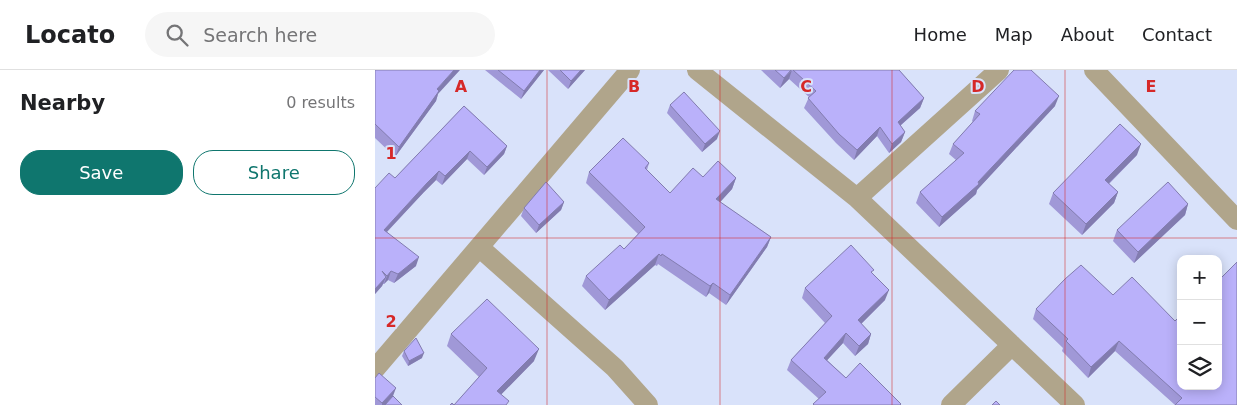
<!DOCTYPE html>
<meta charset="utf-8">
<style>
:root{--surface:#fff;--page:#f6f6f6;--text:#202124;--muted:#757577;--line:#e0e0e0;--accent:#0f766e}
body{margin:0;font-family:"DejaVu Sans",sans-serif;background:var(--page);color:var(--text)}
.controls{position:absolute;right:15px;bottom:15px;display:grid;overflow:hidden;border-radius:10px;box-shadow:0 2px 12px #0003}
.controls button{width:45px;height:45px;display:grid;place-items:center;padding:0;border:0;border-bottom:1px solid var(--line);background:var(--surface);color:var(--text);font:25px sans-serif}
.list{margin:0;padding:0;list-style:none}
h2{display:flex;justify-content:space-between;align-items:center;height:65px;margin:0;padding:0 20px;font-size:21px}
h2 small{font-size:16px;font-weight:400;color:var(--muted)}
.actions{display:flex;gap:10px;padding:15px 20px}
.actions a{flex:1;padding:11px 0;border:1px solid var(--accent);border-radius:20px;text-align:center;font-size:18px;color:var(--accent)}
.actions .main{background:var(--accent);color:#fff}
.icon{flex:none;width:28px;height:28px;fill:none;stroke:currentColor;stroke-width:2;stroke-linecap:round;stroke-linejoin:round}
.map{position:relative;flex:none;width:862px;height:335px;overflow:hidden}
header{display:flex;align-items:center;gap:30px;box-sizing:border-box;height:70px;padding:0 25px;background:var(--surface);border-bottom:1px solid var(--line)}
header strong{font-size:24px}
nav{display:flex;gap:28px;margin-inline-start:auto;font-size:18px}
.search{width:350px;height:45px;background:var(--page);display:flex;align-items:center;gap:12px;box-sizing:border-box;padding:0 18px;border-radius:28px;color:var(--muted);font-size:19px}
main{display:flex}
aside{flex:1;background:var(--surface)}
.map>svg:first-child{display:block}
.lines{fill:none;stroke-linecap:round;stroke-linejoin:round}
.minor{stroke:#b0a58b;stroke-width:20}
.wall{fill:#a098d7}
.shaded-wall{fill:#827caf}
.building{fill:#bab1fa;stroke:#827caf}
.grid{fill:none;stroke:#d62828;stroke-width:1;stroke-opacity:0.55}
.grid-label{font-size:16px;text-anchor:middle;font-weight:bold;fill:#d62828;stroke:#d9e2fa;stroke-width:4;stroke-linejoin:round;paint-order:stroke}
</style>
<header>
<strong>Locato</strong>
<div class="search"><svg class="icon" aria-label="search" viewBox="0 0 24 24"><circle cx="10" cy="10" r="6"/><path d="M15 15l6 6"/></svg>Search here</div>
<nav><a>Home</a><a>Map</a><a>About</a><a>Contact</a></nav>
</header>
<main>
<aside>
<h2>Nearby<small>0 results</small></h2>
<ul class="list">
</ul>
<div class="actions"><a class="main">Save</a><a>Share</a></div>
</aside>
<div class="map">
<svg width="862" height="335" viewBox="0 0 862 335">
<rect width="100%" height="100%" fill="#d9e2fa"/>
<g class="lines">
<path class="minor" d="M322 0 482 128 700 335
M719 0 862 150
M482 128 624 0
M104 177 240 298 273 335
M0 299 255 0
M576 335 637 275"/>
</g>
<path class="wall" d="M0 0 63 24 61 31 20 87 0 68Z
M110 0H169L146 29Z
M173 0H210L193 19Z
M386 0H524L549 28 545 38 525 56 530 62 526 72 514 83 502 66 479 90 461 73 429 38 434 27 414 9 405 18Z
M295 35 342 69 327 82 292 43Z
M89 36 132 76 129 84 109 105 92 89 67 115 61 110 49 122 12 162 41 196 19 213 13 210 9 214H8L7 216 0 224V118L20 108Z
M680 36 602 120 601 124 564 157 541 133 545 122 581 90 574 84 578 74 598 52 597 51 600 41Z
M762 85 734 114 743 122 739 133 707 165 674 134 678 123Z
M274 93 272 100 295 123 328 107 361 108 357 119 345 132 396 167 392 177 351 235 334 223 331 227 283 194 282 196 280 195 230 240 207 216 211 206 249 179 263 164 211 113 214 102Z
M189 132 186 140 161 163 146 146 149 138Z
M813 134 810 145 759 193 738 171 742 160Z
M498 204 510 230 486 254 496 264 493 274 480 286 468 273 452 290 471 308 526 335H438L444 329 412 300 416 290 450 253 427 228 430 218Z
M738 225 862 335H800L740 281 713 308 687 281 688 278 658 249 661 239Z
M76 264 159 291 126 324 79 335 104 307 72 276Z
M29 281 47 288 33 296 27 286Z
M0 308 18 326 10 335H0Z"/>
<path class="shaded-wall" d="M79 0H85L63 24 61 31 20 87 24 77 62 19Z
M165 0H169L146 29 149 21Z
M206 0H210L193 19 196 11Z
M417 0 414 9 405 18 409 8Z
M684 26 680 36 602 120 601 124 564 157 567 147 603 112Z
M549 28 545 38 519 61 523 52Z
M505 57 502 66 479 90 482 80Z
M345 61 342 69 327 82 330 74Z
M530 62 526 72 514 83 517 74Z
M766 74 762 85 726 121 730 110Z
M132 76 129 84 109 105 112 97Z
M95 81 92 89 67 115 70 106Z
M64 101 61 110 49 122 6 168 9 160 52 113Z
M361 108 357 119 338 140 341 129Z
M743 122 739 133 707 165 711 154Z
M189 132 186 140 161 163 164 155Z
M813 134 810 145 759 193 763 182Z
M396 167 392 177 351 235 355 225Z
M284 184 280 195 230 240 234 230Z
M44 187 41 196 19 213 23 204Z
M16 201 13 210 9 214 12 206Z
M11 207 7 216 0 224V219Z
M338 213 334 223 331 227 335 216Z
M514 220 510 230 480 260 483 250Z
M471 263 468 273 445 298 449 288Z
M496 264 493 274 480 286 484 276Z
M744 271 740 281 713 308 716 297Z
M164 279 159 291 118 333 122 321Z
M49 283 47 288 33 296 34 291Z
M21 318 18 326 10 335H7V333Z"/>
<path class="building" d="M0 0H79L62 19 64 21 24 77 0 54Z
M123 0H165L149 21Z
M185 0H206L196 11Z
M400 0H416L409 8Z
M418 0H524L549 28 523 52 530 62 517 74 505 57 482 80 464 64 433 28 441 21Z
M639 0H656L684 26 603 112 604 114 567 147 545 122 589 83 578 74 605 44 600 41Z
M309 22 345 61 330 74 295 35Z
M89 36 132 76 112 97 95 81 70 106 64 101 52 113 9 160 44 187 23 204 16 201 12 206 7 201 11 207 0 219V118L14 103 20 108Z
M745 54 766 74 730 110 743 122 711 154 678 123Z
M248 68 274 93 270 98 295 123 318 98 328 107 343 91 361 108 341 129 396 167 355 225 338 213 335 216 287 184 286 186 284 184 234 230 211 206 245 175 249 179 270 157 214 102Z
M171 112 189 132 164 155 149 138Z
M793 112 813 134 763 182 742 160Z
M476 175 499 200 496 202 514 220 483 250 496 264 484 276 471 263 449 288 471 308 485 293 526 334 525 335H439L438 334 451 322 416 290 457 246 430 218Z
M862 192V335H800L807 328 744 271 716 297 691 271 693 269 661 239 690 209 706 195 738 225 757 207 800 251 806 245V316H843V211Z
M112 229 164 279 122 321 134 331 131 335H75L77 333 79 335 112 298 76 264Z
M41 268 49 283 34 291 29 281Z
M4 303 21 318 7 333 0 327V308Z
M18 326 27 335H10Z
M621 331 625 335H617Z"/>
<path class="grid" d="M172 0V335M345 0V335M517 0V335M690 0V335M0 168H862"/>
<g class="grid-label">
<text x="86" y="22">A</text>
<text x="259" y="22">B</text>
<text x="431" y="22">C</text>
<text x="603" y="22">D</text>
<text x="776" y="22">E</text>
<text x="16" y="89">1</text>
<text x="16" y="257">2</text>
</g>
</svg>
<div class="controls">
<button>+</button>
<button>−</button>
<button><svg class="icon" aria-label="layers" viewBox="0 0 24 24"><path d="M12 4l9 5-9 5-9-5zM3 14l9 5 9-5"/></svg></button>
</div>
</div>
</main>
